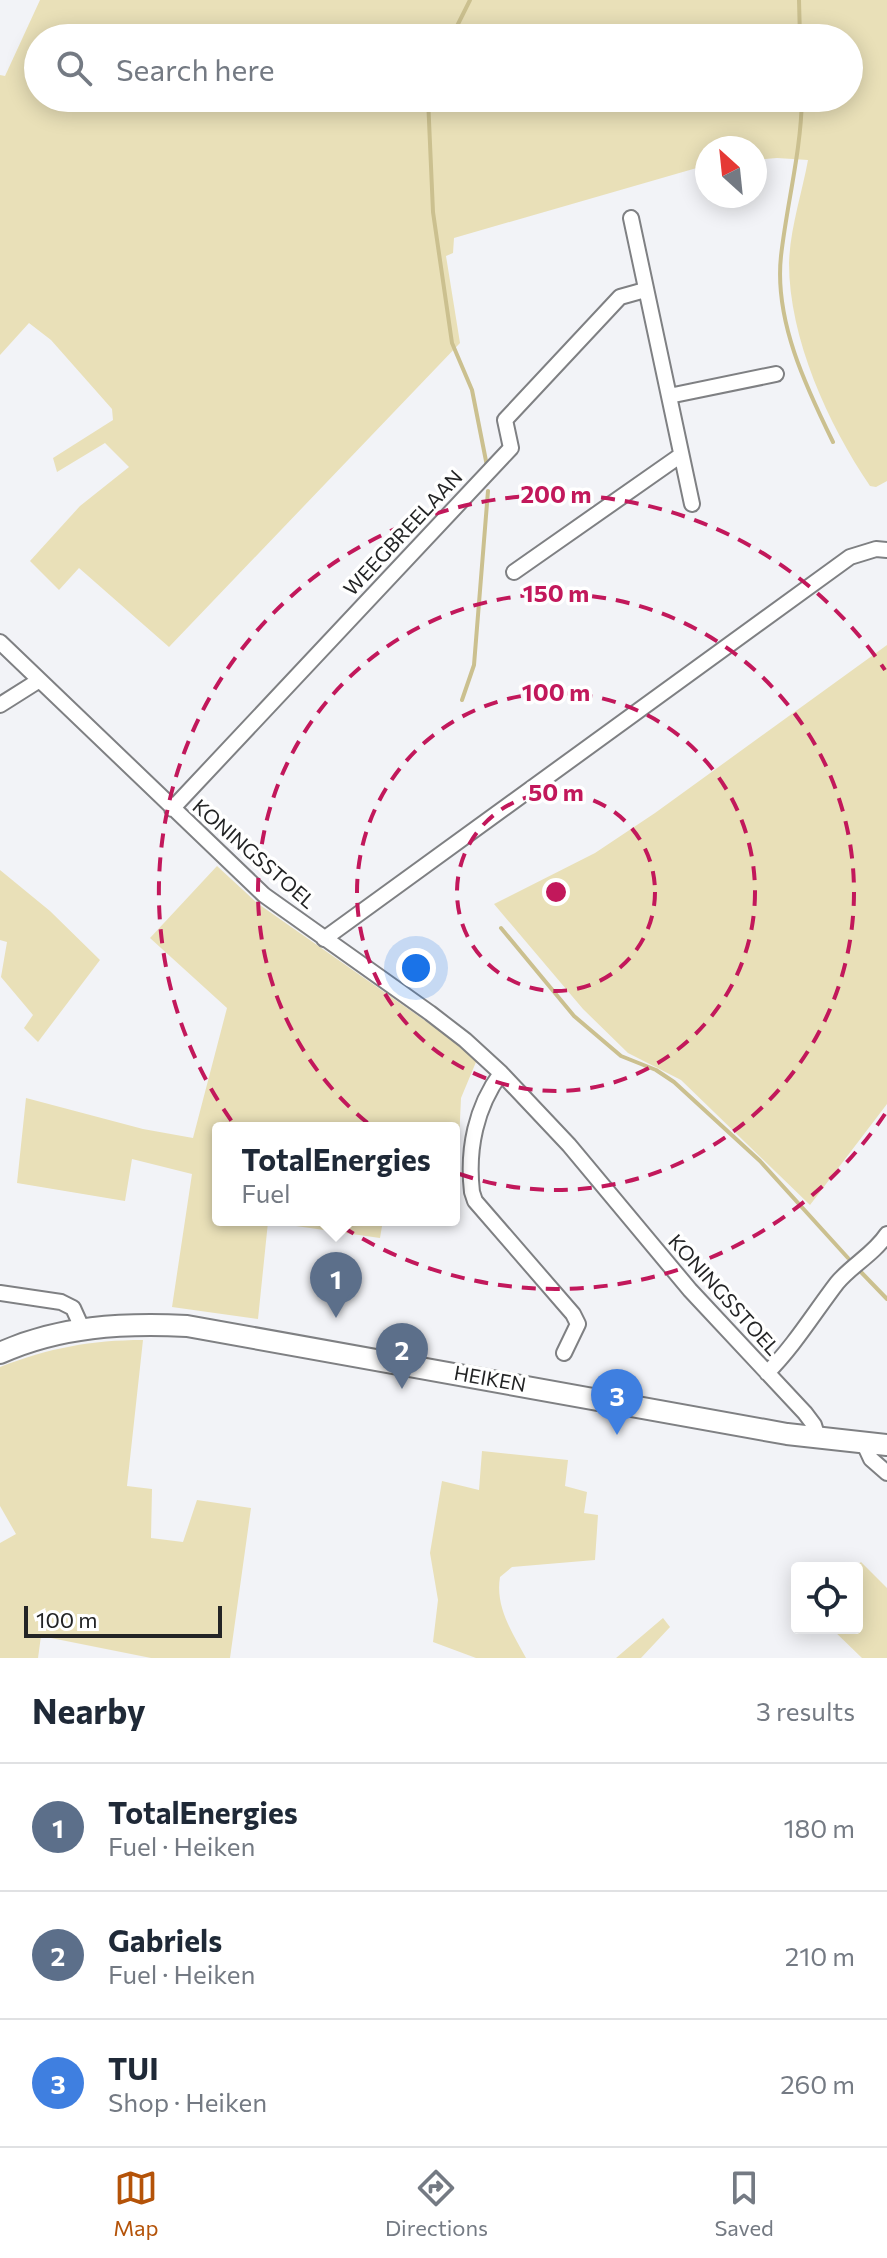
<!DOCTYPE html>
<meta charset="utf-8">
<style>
:root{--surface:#fff;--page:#f2f2f3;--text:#1f2937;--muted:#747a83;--line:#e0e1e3;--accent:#b45309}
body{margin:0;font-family:Commissioner,sans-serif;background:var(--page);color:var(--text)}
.controls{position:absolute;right:24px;bottom:24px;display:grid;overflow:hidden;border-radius:8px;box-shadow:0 4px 20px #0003}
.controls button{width:72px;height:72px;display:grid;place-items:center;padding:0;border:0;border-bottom:2px solid var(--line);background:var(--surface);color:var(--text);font:40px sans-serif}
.compass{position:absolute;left:695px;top:136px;width:72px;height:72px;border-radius:50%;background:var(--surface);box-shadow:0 4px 20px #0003;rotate:333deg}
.scale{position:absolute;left:24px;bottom:20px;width:198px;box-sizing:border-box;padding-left:8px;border:4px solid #232425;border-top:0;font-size:22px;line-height:28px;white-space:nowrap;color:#232425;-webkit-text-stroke:6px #fff;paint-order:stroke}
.you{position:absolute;left:416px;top:968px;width:28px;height:28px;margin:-20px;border:6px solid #fff;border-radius:50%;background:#1a73e8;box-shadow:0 0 0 12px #1a73e833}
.badge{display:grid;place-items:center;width:52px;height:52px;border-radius:50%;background:var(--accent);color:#fff;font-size:26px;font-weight:700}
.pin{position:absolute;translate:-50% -66px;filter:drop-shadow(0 2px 4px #0008)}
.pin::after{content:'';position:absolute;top:42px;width:28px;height:24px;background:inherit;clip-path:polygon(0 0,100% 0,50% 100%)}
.popup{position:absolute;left:212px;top:1122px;width:248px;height:104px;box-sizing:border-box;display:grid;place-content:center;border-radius:8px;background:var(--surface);filter:drop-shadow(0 2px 6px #0005);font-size:26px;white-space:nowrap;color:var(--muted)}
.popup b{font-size:30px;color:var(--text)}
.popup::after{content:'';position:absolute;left:50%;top:100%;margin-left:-16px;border:16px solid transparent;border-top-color:var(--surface)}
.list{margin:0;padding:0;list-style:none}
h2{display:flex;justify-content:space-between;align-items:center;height:104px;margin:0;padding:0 32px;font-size:34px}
h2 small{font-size:26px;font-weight:400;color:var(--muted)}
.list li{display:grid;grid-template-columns:52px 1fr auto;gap:24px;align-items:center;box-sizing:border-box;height:128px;padding:0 32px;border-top:2px solid var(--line)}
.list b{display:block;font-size:30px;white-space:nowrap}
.list p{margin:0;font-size:26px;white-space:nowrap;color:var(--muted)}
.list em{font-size:26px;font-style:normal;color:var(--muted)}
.icon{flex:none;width:44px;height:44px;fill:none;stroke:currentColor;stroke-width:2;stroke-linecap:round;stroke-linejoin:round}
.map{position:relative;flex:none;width:887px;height:1658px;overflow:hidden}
.search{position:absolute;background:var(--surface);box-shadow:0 4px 20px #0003;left:24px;right:24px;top:24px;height:88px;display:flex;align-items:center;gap:20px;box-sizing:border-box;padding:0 28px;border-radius:44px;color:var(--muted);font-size:30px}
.sheet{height:488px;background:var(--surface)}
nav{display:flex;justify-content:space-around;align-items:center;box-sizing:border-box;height:112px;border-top:2px solid var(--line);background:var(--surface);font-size:22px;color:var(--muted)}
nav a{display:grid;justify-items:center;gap:4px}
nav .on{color:var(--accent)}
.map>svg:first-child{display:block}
.green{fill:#e9e0b8;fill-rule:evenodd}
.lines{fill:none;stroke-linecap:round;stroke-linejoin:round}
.stream{stroke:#cbc08f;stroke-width:4}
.minor-casing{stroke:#7f8083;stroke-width:18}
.secondary-casing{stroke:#7f8083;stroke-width:24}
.minor{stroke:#fff;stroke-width:14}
.secondary{stroke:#fff;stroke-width:20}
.ring{fill:none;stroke:#c2185b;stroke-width:4;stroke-dasharray:14 10}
.labels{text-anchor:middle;stroke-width:7;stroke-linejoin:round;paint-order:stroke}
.street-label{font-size:20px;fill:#232425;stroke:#fff}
.centre{fill:#c2185b;stroke:#fff;stroke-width:4}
.ring-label{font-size:24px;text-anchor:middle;font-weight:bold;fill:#c2185b;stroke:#fff;stroke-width:7;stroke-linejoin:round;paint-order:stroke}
</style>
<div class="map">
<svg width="887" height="1658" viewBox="0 0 887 1658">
<rect width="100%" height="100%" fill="#f2f3f7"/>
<path class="green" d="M40 0H887V481L876 487 870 486C828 424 789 338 789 263 790 229 802 193 808 160L777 158 755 160V148H707V165L454 238 453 253 446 256 460 343 169 647 79 568 59 590 30 561 80 506 129 467 105 443 57 472 53 458 113 420 112 409 51 340 29 323 0 355V75L5 76ZM849 38V98H38V38Z
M887 645V1104L810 1205 681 1080 628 1053 583 1009 494 904 595 853 655 813Z
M217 866 257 903 457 1043 476 1062 461 1098 457 1186 454 1185V1128H218V1220H383L380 1238 268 1222 258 1319 172 1307 192 1174 132 1159 125 1201 17 1183 26 1098 143 1129 193 1138 227 1008 150 938Z
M0 870 50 911 100 960 38 1042 24 1028 33 1015 1 977 7 942 0 940Z
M143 1340 127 1486 152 1489 151 1538 183 1542 197 1500 251 1508 230 1658H151L41 1636 38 1658H0V1543L16 1534 0 1506V1367C49 1348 91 1340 143 1340Z
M482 1451 568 1460 565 1486 587 1492 584 1513 598 1515 595 1560 512 1567 500 1577C495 1607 512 1632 526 1658H476L433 1642 438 1600 430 1553 442 1481 479 1490Z
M861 1562 887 1588V1658H862L831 1628H857V1568H854Z
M663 1618 670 1627 641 1658H616Z"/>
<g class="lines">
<path class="stream" d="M799 0 800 38
M451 38 470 0
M428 98 433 212 452 343 472 390 487 466
M802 98C801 152 787 203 781 256 774 320 806 387 833 442
M462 700 474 665 488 491
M501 928 574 1016 621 1056 656 1070 674 1082 760 1161 848 1258
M860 1271 887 1299"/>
<g class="minor-casing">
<path id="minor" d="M631 218 692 504
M669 396 776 374
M514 572 681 455
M0 642 264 895 430 1013 465 1040 501 1073 569 1145 690 1290 805 1413 814 1425 818 1438
M0 705 38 681
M172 809 511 448 505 420 620 297 645 290
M324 939 850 557 876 549 887 550
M501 1073C476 1107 467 1149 472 1192L475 1201 573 1314 578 1324 564 1353
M0 1293 61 1302 73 1308 82 1328
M767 1373C794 1346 814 1313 837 1283 852 1265 874 1254 887 1234
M864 1444 871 1459 887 1473"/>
</g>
<g class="secondary-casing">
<path id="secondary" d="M0 1353C60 1326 122 1323 187 1326L787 1434 887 1445"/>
</g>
<use href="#minor" class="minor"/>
<use href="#secondary" class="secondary"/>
</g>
<g class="ring">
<circle cx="556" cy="892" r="99"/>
<circle cx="556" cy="892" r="199"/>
<circle cx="556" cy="892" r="298"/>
<path d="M885 1114A397 397 0 1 1 885 670"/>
</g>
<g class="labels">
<g class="street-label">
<text transform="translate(403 533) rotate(-47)" y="7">WEEGBREELAAN</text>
<text transform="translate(254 854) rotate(41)" y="7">KONINGSSTOEL</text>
<text transform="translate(724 1295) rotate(48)" y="7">KONINGSSTOEL</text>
<text transform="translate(490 1379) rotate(10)" y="7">HEIKEN</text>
</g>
</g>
<circle cx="556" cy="892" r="12" class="centre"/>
<g class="ring-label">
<text x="556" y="503">200 m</text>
<text x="556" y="602">150 m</text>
<text x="556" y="701">100 m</text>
<text x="556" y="801">50 m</text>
</g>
</svg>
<div class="controls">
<button><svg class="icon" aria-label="locate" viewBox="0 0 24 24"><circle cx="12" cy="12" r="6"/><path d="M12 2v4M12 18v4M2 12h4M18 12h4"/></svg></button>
</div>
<svg class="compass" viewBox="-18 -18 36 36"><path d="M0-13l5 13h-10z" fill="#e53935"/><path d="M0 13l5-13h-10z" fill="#747a83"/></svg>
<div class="scale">100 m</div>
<div class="you"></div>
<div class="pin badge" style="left:336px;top:1318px;background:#5c6f8a">1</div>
<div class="popup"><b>TotalEnergies</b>Fuel</div>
<div class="pin badge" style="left:402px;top:1389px;background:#5c6f8a">2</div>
<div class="pin badge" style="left:617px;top:1435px;background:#3f7fe0">3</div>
<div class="search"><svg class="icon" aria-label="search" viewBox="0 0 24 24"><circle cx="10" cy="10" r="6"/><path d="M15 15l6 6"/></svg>Search here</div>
</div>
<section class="sheet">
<h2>Nearby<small>3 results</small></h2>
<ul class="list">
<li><span class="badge" style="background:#5c6f8a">1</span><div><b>TotalEnergies</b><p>Fuel · Heiken</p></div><em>180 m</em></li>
<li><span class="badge" style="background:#5c6f8a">2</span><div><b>Gabriels</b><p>Fuel · Heiken</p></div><em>210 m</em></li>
<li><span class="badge" style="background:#3f7fe0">3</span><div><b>TUI</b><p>Shop · Heiken</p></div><em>260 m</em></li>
</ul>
</section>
<nav>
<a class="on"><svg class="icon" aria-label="map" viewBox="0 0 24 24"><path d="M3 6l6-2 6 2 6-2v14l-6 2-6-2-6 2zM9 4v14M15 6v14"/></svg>Map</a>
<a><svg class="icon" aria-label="directions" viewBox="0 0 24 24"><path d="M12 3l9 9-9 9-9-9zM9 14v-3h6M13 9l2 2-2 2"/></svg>Directions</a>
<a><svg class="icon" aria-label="saved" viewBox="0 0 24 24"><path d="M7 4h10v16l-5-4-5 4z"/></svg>Saved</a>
</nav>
